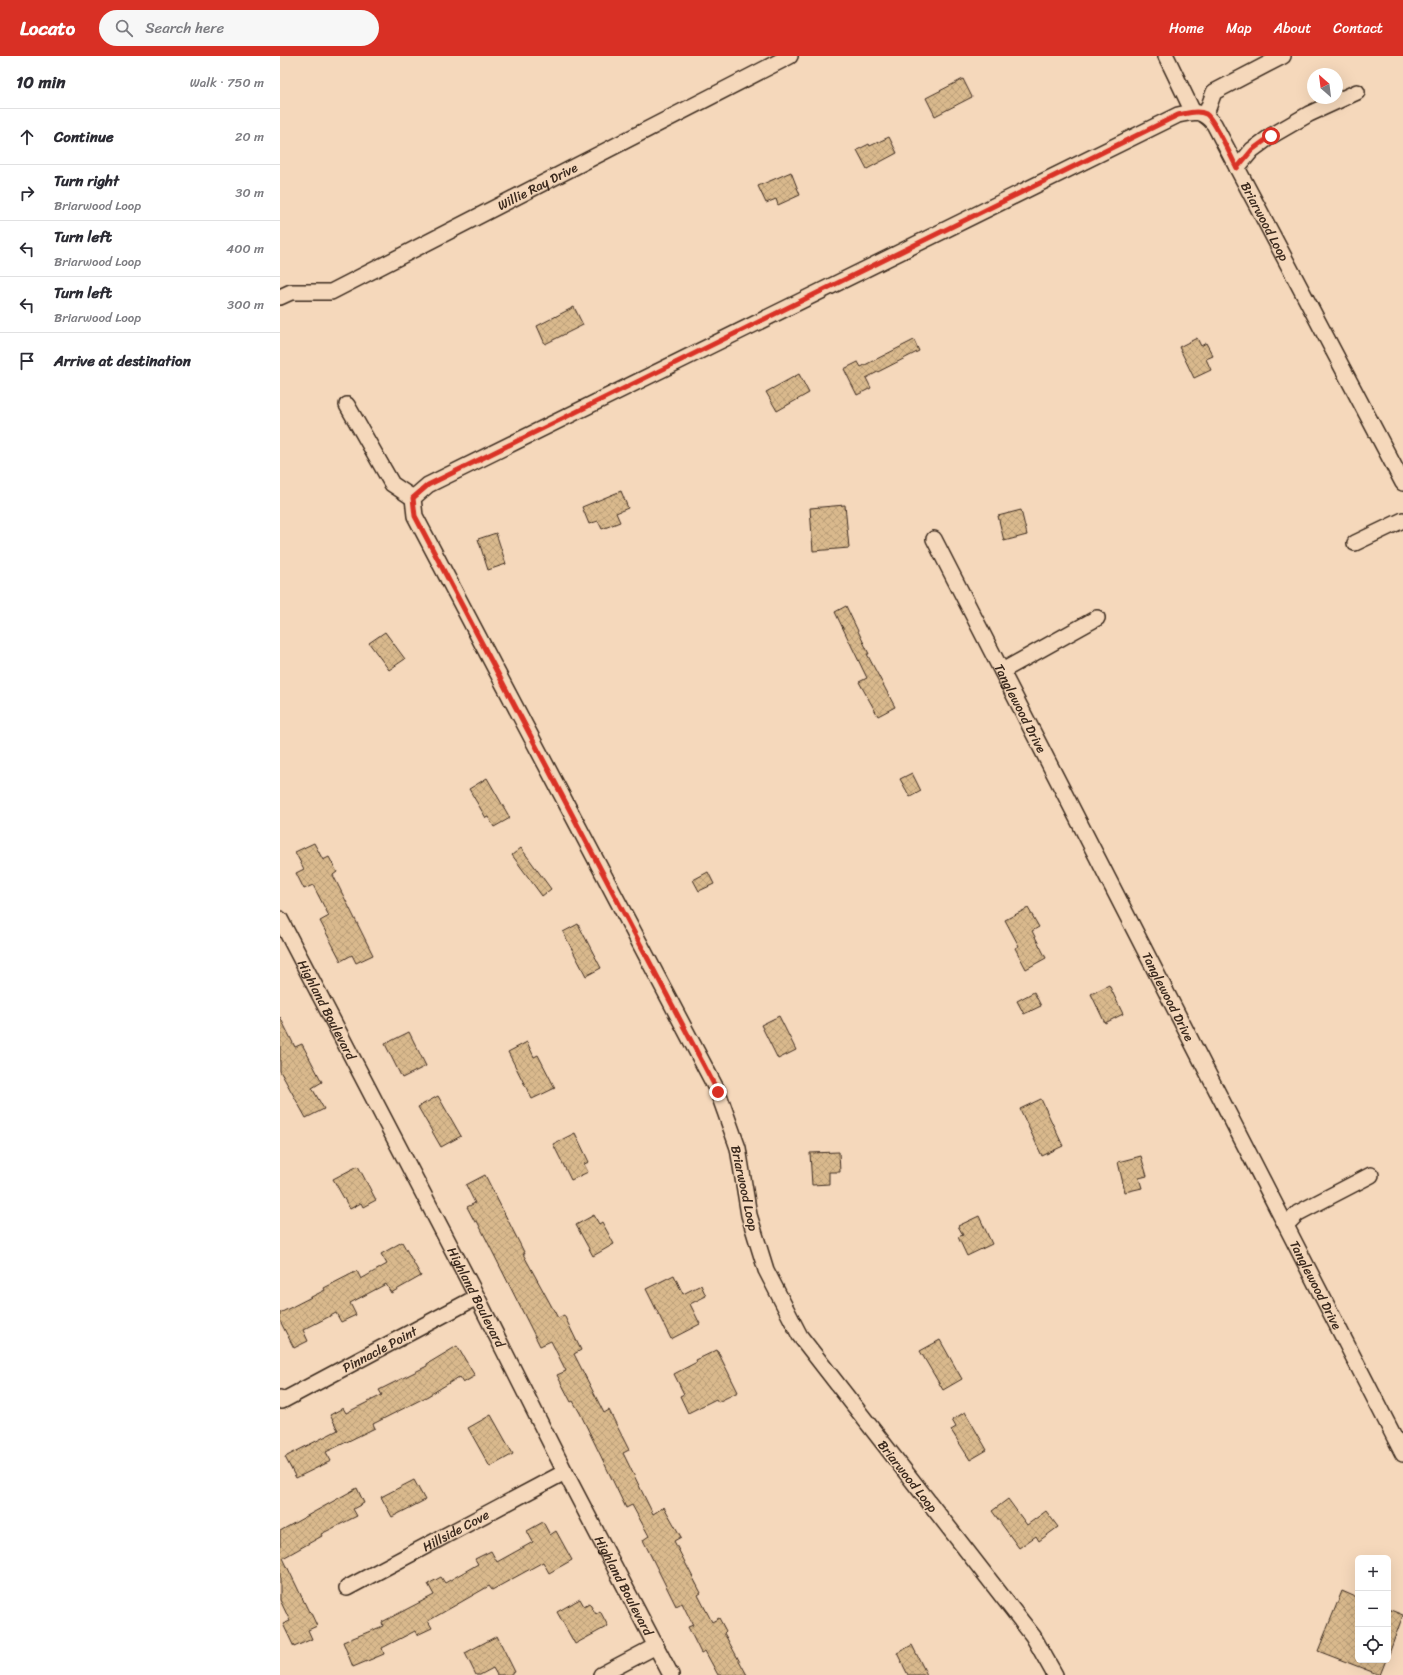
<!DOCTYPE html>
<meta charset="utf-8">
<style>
:root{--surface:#fff;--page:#f7f7f7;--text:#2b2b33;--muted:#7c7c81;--line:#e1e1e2;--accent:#d93025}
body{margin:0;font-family:Sriracha,sans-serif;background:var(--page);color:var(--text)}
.controls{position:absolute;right:12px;bottom:12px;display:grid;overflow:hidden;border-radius:6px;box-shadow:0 4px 16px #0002}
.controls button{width:36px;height:36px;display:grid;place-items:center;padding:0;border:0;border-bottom:1px solid var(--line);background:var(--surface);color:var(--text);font:20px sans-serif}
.compass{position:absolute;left:1027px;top:12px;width:36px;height:36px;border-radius:50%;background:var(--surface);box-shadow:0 4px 16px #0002;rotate:332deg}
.stop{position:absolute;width:12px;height:12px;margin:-9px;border:3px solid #d93025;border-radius:50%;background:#fff}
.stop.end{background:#d93025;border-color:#fff;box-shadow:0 1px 4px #0008}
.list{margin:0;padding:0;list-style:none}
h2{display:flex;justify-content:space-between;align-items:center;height:52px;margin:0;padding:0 16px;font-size:17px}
h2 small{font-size:13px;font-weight:400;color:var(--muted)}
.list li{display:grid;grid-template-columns:26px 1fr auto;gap:12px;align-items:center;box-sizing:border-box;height:56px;padding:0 16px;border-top:1px solid var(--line)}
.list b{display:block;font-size:15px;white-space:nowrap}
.list p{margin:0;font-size:13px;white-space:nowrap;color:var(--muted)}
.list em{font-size:13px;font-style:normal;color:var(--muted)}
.icon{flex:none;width:22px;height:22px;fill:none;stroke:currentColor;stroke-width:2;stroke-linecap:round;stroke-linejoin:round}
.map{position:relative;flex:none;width:1123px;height:1619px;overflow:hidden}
header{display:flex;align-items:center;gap:24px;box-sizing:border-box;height:56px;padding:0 20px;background:var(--accent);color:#fff}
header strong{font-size:19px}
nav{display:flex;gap:22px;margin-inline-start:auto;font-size:14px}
.search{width:280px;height:36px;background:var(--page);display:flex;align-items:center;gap:10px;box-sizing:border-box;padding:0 14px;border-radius:22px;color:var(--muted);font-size:15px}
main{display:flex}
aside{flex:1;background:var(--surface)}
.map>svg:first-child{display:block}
.building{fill:url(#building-cross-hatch);stroke:#3b2a1e}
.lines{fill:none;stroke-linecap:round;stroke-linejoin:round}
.minor-casing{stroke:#3b2a1e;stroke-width:18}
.minor{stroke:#f5d8bb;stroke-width:15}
.route{stroke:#d93025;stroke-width:5}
.labels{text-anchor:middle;stroke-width:3;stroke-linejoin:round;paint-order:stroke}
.street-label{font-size:13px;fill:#3b2a1e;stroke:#f5d8bb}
</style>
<header>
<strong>Locato</strong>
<div class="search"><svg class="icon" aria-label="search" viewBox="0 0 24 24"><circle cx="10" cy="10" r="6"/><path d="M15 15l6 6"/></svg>Search here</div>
<nav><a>Home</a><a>Map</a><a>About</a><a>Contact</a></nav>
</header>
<main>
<aside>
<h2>10 min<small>Walk · 750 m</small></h2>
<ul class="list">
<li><svg class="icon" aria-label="ahead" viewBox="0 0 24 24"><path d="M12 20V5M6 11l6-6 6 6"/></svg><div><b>Continue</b></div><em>20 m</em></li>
<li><svg class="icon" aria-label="right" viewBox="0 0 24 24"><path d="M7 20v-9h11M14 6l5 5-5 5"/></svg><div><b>Turn right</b><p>Briarwood Loop</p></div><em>30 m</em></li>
<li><svg class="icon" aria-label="left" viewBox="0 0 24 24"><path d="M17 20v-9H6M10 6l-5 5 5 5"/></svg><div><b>Turn left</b><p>Briarwood Loop</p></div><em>400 m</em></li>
<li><svg class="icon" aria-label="left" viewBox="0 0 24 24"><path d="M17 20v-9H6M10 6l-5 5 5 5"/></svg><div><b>Turn left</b><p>Briarwood Loop</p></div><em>300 m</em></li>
<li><svg class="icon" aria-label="arrive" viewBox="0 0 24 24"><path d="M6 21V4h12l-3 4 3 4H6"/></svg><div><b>Arrive at destination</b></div></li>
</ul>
</aside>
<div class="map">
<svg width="1123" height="1619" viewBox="0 0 1123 1619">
<defs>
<pattern id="building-cross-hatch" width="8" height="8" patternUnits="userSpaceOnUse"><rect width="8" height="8" fill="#d9b98d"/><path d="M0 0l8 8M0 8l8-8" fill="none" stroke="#bb9f79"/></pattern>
</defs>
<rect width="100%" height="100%" fill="#f5d8bb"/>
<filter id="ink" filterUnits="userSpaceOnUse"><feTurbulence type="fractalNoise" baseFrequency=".025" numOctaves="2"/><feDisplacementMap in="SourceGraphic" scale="8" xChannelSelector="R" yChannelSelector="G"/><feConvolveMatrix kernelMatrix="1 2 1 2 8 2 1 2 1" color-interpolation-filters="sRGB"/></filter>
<g filter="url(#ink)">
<path class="building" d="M683 23 692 41 655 60 646 42Z
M609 81 617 97 587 113 577 94 589 88 590 90Z
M511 116 520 139 498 149 496 143 486 147 478 130Z
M294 251 303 269 265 288 257 270Z
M917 282 921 290 926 287 933 300 926 303 931 314 914 322 899 291Z
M634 284 639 295 586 322 591 332 577 339 564 313 578 306 581 311Z
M519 318 529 337 497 355 486 336Z
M341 435 348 452 336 457 340 466 322 473 318 465 309 468 302 451Z
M565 449 569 492 533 495 530 452Z
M741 454 747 479 724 485 718 460Z
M216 477 226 508 208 514 198 483Z
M566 550 589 598H587L615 651 598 660 579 626 587 622 555 556Z
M105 576 125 603 109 614 89 587Z
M632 717 641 735 630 741 620 723Z
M207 722 230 762 214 771 208 761 206 762 189 733Z
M34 787 43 804 49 801 57 816 53 819 93 899 76 907 72 899 61 905 40 865 49 860 33 829 24 833 16 817 24 813 15 796Z
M241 792 271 833 262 840 232 799Z
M428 816 434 828 419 835 413 824Z
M748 852 759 871 752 875 766 902 746 913 735 892 739 890 725 864Z
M298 868 321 912 306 920 283 876Z
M829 929 843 958 825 967 811 938Z
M754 936 761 950 744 958 737 945Z
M499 960 516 994 498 1003 481 969Z
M0 961 15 991 22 988 42 1026 32 1032 44 1053 26 1062 0 1015Z
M129 976 146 1010 122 1022 105 988Z
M247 986 254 1001 258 999 275 1032 252 1043 228 996Z
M158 1040 181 1080 161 1091 138 1051Z
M761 1043 783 1090 762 1100 740 1053Z
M295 1077 309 1106 304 1108 308 1116 291 1124 273 1088Z
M559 1096 560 1116H549V1128L532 1129 530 1097Z
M861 1100 867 1120 859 1122 862 1132 845 1136 838 1106Z
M78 1110 96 1144 83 1151 81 1147 70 1153 53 1123Z
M205 1119 245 1198H243L278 1262 284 1259 301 1294 294 1298 324 1357 329 1354 349 1394 343 1397 373 1458 384 1451 401 1481 394 1485 421 1537 418 1539 432 1566 439 1562 446 1575 444 1577 467 1619H438L425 1595 421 1597 408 1571 413 1569 402 1547 396 1550 363 1484 369 1480 352 1449 346 1452 300 1357 293 1345 291 1346 277 1319 286 1315 271 1285 260 1290 197 1165 195 1166 187 1151 195 1147 186 1129Z
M314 1159 319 1168 322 1166 334 1188 313 1200 296 1169Z
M699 1160 712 1188 687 1200 678 1181 683 1179 678 1170Z
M122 1186 141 1220 111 1237 106 1228 70 1247 76 1259 61 1266 56 1257 23 1274 28 1285 14 1292 0 1265V1257L45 1234 44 1232 77 1215 81 1223 107 1208 101 1198Z
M394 1219 403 1238 421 1229 426 1240 410 1248 420 1268 391 1283 366 1233Z
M660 1284 682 1323 663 1334 640 1295Z
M177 1290 195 1320 183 1327 179 1321 148 1340 93 1368 95 1372 46 1396 51 1405 16 1422 5 1401 58 1374 50 1359 63 1352 66 1357 102 1339 99 1334 147 1310V1308Z
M437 1294 458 1336 438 1346 436 1343 408 1357 400 1340 404 1338 394 1318 417 1306 416 1304Z
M685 1356 707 1394 690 1404 671 1374 676 1371 672 1364Z
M211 1359 233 1398 210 1411 188 1372Z
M134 1424 145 1444 112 1461 101 1441Z
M77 1432 84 1447 73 1453 77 1460 41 1478 42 1480 3 1502 29 1556 30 1555 37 1570 28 1574 32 1583 14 1591 3 1568 10 1565 0 1544V1475Z
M728 1443 747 1469 766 1455 778 1471 759 1485 756 1480 739 1492 712 1455Z
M263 1466 270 1479 276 1475 292 1504 269 1517 263 1506 212 1534 209 1530 148 1565 152 1572 137 1579 135 1575 102 1592 104 1598 73 1611 63 1586 103 1570 102 1566 154 1539 148 1528 161 1521 165 1527 198 1508 195 1503 211 1495 217 1506 253 1486 247 1475Z
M1062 1535 1078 1542V1604H1106L1100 1619 1038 1595Z
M300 1543 304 1550 309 1547 316 1558 320 1555 328 1570 295 1588 277 1556Z
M1108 1553 1123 1559 1109 1598H1108Z
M217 1580 235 1616 229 1619H217L213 1612 200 1619H196L185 1597Z
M632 1589 647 1619H628L617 1597Z"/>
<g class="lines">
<g class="minor-casing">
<g id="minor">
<path d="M886 0 913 56"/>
<path d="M926 58 934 36 1003 0"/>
<path d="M957 112 972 94 991 80 1029 58 1077 36"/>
<path id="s1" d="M0 241 11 236H51L510 0"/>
<path d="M67 349 112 428 133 442"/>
<path id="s2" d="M654 483 1123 1398"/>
<path d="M1075 487 1123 464"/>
<path d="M722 615 817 562"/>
<path id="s3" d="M0 863 197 1241 285 1416 391 1619"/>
<path d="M1006 1169 1018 1157 1091 1119"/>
<path id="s4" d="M0 1342 2 1345 197 1241"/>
<path id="s5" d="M67 1532 285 1416"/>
<path d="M321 1619 376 1590"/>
<path id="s6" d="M775 1619 753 1580 520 1280 486 1214 469 1159 458 1092 438 1036 135 460 133 442 148 429 898 59C916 55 922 54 934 68L1123 427"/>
</g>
</g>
<use href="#minor" class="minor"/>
</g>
</g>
<g class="lines" filter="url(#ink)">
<path class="route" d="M438 1036 135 460 133 442 148 429 898 59C907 57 918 54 926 58 935 64 951 101 957 112L972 94 991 80"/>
</g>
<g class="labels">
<g class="street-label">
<text dy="5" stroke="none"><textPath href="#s1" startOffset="284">Willie Ray Drive</textPath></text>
<text dy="5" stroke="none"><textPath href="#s6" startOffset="2359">Briarwood Loop</textPath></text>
<text dy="5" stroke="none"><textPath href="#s2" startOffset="190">Tanglewood Drive</textPath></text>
<text dy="5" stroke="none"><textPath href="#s2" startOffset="514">Tanglewood Drive</textPath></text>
<text dy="5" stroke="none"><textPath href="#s3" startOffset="102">Highland Boulevard</textPath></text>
<text transform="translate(465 1132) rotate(78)" y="5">Briarwood Loop</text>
<text dy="5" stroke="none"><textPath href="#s2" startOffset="838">Tanglewood Drive</textPath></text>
<text dy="5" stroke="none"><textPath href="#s3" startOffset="426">Highland Boulevard</textPath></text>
<text dy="5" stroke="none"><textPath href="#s4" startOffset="114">Pinnacle Point</textPath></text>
<text transform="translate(628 1420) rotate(52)" y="5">Briarwood Loop</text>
<text dy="5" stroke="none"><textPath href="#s5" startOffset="123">Hillside Cove</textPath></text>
<text dy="5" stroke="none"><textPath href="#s3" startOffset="750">Highland Boulevard</textPath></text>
</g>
</g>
</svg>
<div class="controls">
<button>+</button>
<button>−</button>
<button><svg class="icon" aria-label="locate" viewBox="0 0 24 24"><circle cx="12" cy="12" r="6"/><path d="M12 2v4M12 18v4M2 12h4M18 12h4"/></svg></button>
</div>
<svg class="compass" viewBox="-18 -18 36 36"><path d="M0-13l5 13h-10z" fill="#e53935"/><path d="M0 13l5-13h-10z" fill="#7c7c81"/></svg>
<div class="stop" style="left:991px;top:80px"></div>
<div class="stop end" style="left:438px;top:1036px"></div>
</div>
</main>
